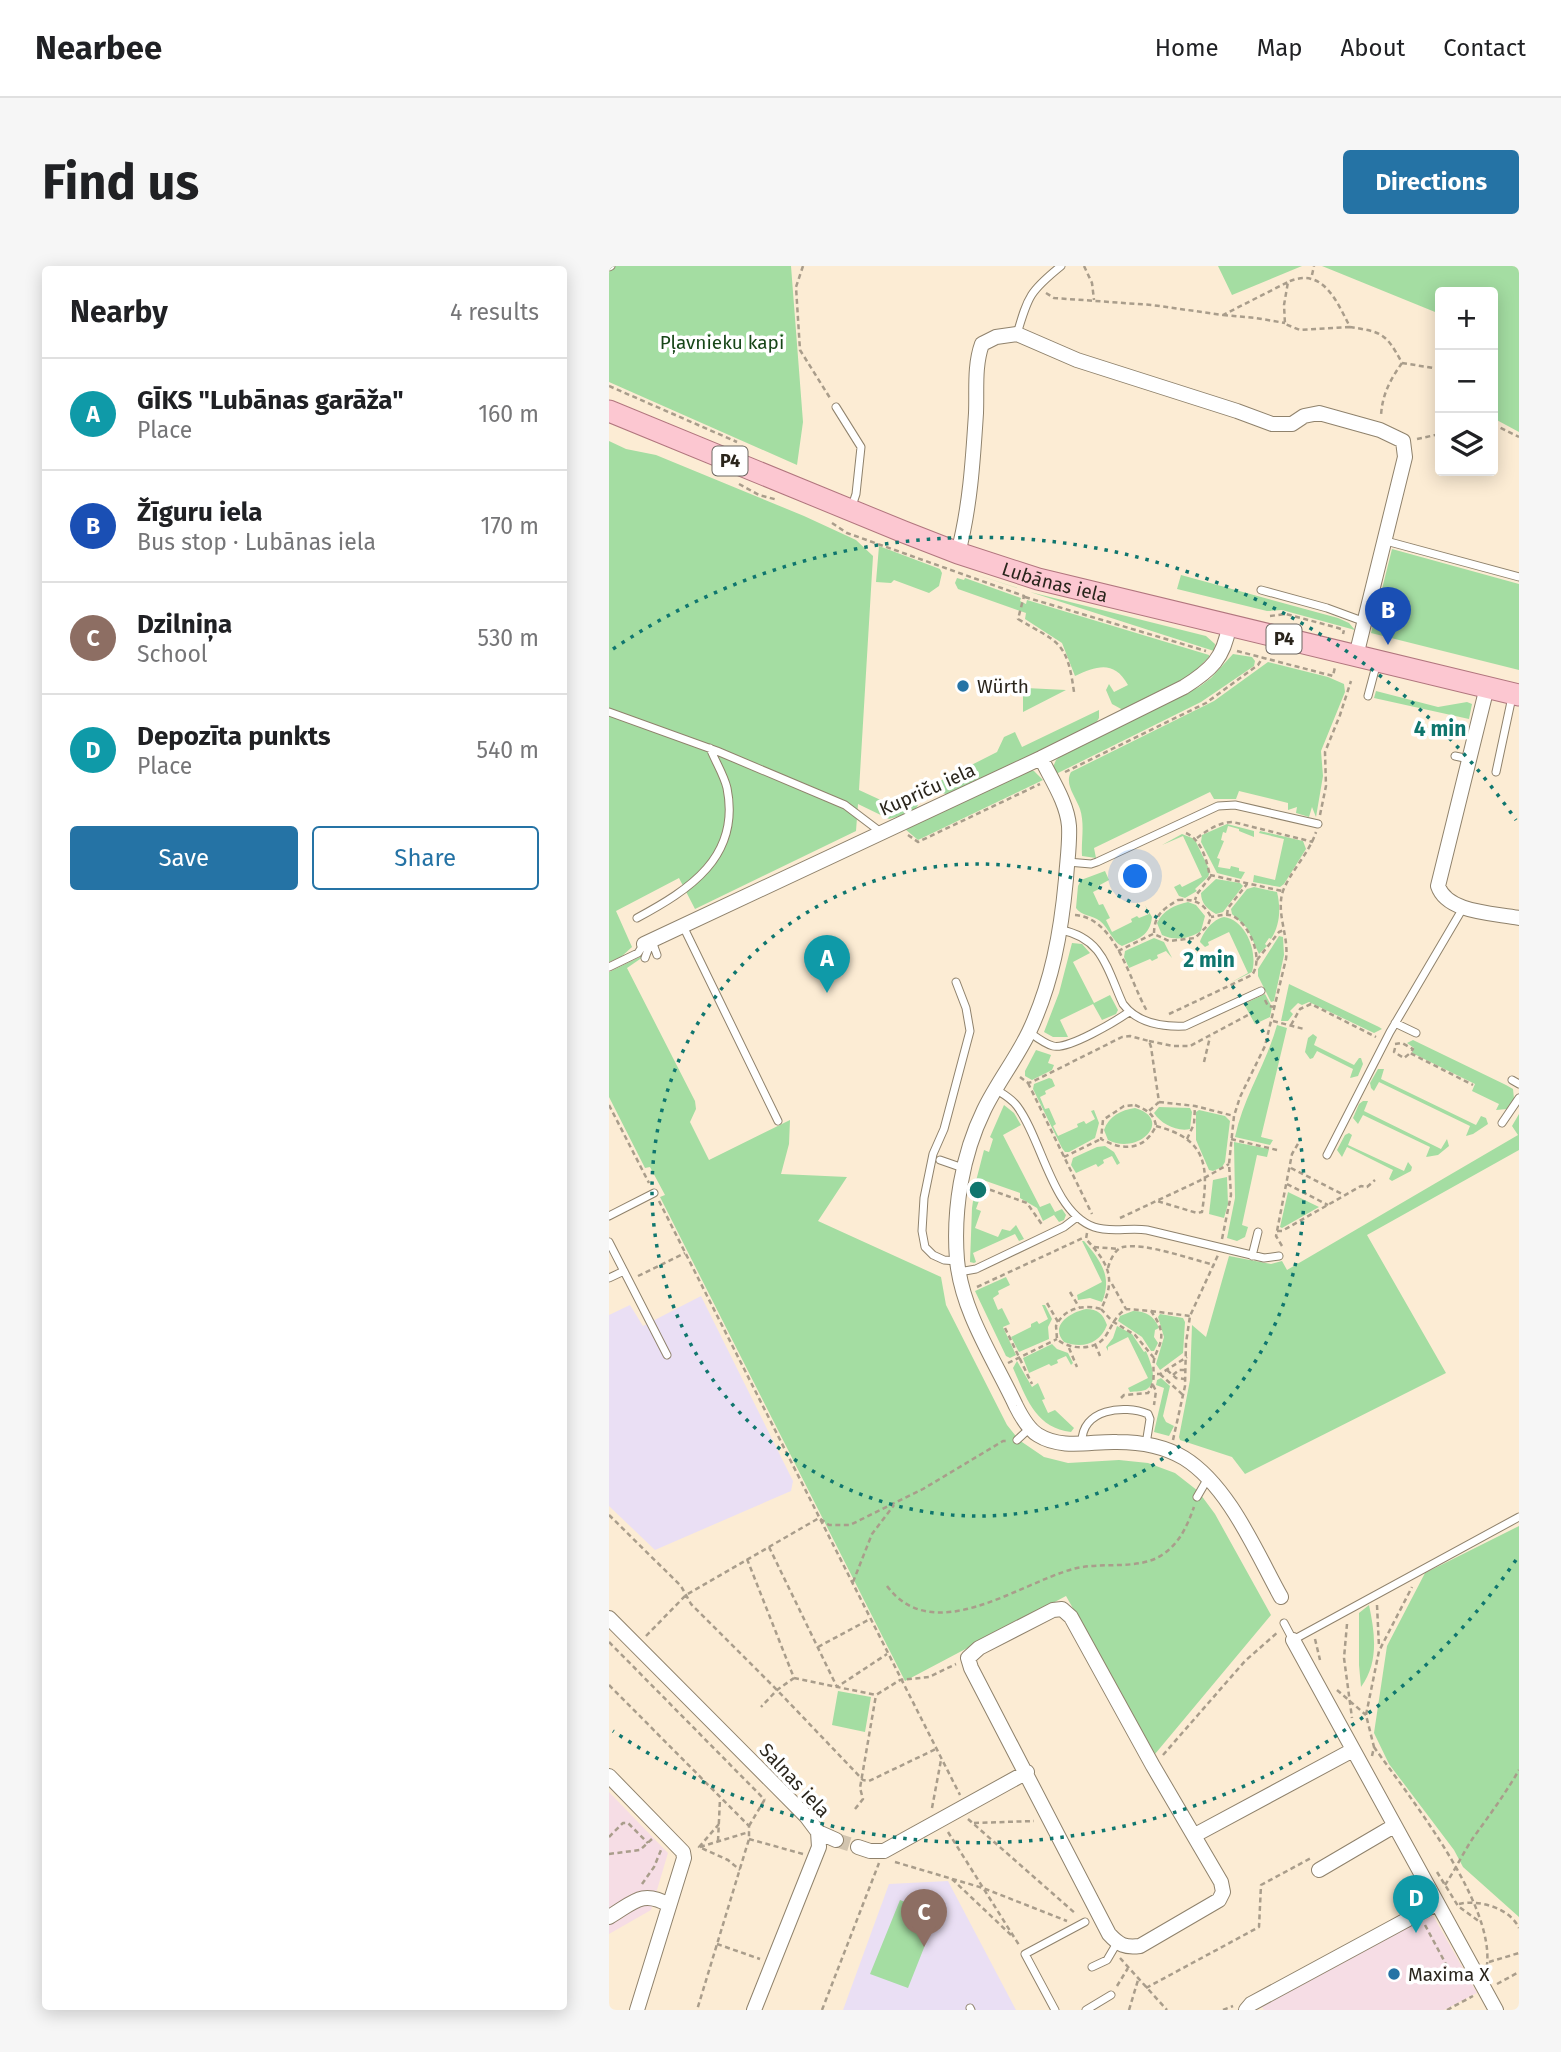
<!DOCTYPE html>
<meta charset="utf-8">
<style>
:root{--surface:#fff;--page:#f6f6f6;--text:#202124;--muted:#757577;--line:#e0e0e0;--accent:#2573a5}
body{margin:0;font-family:"Fira Sans",sans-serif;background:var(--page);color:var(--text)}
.controls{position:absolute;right:21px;top:21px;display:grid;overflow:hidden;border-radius:7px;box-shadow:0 4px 18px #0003}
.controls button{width:63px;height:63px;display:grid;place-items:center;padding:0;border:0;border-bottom:2px solid var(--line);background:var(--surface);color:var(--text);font:35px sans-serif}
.you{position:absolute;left:527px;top:611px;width:24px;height:24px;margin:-18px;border:5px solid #fff;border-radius:50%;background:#1a73e8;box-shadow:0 0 0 10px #1a73e833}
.badge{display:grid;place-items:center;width:46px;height:46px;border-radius:50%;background:var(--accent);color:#fff;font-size:23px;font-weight:700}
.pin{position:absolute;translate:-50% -58px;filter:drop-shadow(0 2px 4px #0008)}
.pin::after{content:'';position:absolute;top:37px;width:24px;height:21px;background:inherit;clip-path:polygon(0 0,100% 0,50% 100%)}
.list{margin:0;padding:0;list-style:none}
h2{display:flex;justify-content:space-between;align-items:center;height:91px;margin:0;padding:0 28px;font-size:30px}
h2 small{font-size:23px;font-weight:400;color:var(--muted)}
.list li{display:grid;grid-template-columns:46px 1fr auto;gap:21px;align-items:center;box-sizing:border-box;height:112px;padding:0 28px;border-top:2px solid var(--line)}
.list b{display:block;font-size:26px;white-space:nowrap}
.list p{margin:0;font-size:23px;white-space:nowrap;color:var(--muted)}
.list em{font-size:23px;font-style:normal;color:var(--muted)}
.actions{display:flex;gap:14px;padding:21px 28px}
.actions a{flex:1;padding:16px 0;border:2px solid var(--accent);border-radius:7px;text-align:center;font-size:24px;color:var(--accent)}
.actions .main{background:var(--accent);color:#fff}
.icon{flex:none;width:38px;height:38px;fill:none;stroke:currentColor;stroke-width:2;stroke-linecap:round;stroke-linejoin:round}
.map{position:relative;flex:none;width:910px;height:1744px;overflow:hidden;border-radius:7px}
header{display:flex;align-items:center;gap:42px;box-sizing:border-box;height:98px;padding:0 35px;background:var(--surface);border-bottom:2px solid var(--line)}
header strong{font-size:33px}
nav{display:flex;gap:38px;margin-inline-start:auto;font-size:24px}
.intro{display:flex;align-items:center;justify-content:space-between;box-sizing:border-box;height:168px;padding:0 42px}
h1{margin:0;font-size:49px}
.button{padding:18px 32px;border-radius:7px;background:var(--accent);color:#fff;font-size:24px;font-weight:700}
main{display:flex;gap:42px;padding:0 42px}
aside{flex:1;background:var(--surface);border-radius:7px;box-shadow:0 4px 18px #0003}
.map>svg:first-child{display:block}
.commercial{fill:#f6dde5}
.education{fill:#eadff4}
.green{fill:#a4dda2}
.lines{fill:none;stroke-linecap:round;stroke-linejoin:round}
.minor-tunnel{stroke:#d2c4af;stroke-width:14;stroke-dasharray:14 7;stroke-linecap:butt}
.service-casing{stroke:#8f826c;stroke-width:9}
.minor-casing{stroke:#8f826c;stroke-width:16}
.primary-casing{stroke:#b1767e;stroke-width:23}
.path{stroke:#a99d8b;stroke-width:2.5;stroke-dasharray:5 3.5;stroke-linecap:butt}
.service{stroke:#fff;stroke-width:7}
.minor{stroke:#fff;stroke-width:14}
.primary{stroke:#fcc7d1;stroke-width:21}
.ring{fill:none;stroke:#0f766e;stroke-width:3.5;stroke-dasharray:3.5 7}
.poi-dot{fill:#2573a5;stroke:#fff;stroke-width:2.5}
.labels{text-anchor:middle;stroke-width:7;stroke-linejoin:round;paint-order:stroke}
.shield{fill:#fff;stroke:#6a6660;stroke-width:2}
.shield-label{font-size:18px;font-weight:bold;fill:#2a251c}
.park-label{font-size:19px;fill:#174618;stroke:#fff}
.street-label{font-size:19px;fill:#2a251c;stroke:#fff}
.poi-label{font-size:19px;fill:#2a251c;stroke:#fff;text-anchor:start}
.centre{fill:#0f766e;stroke:#fff;stroke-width:3.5}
.ring-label{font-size:21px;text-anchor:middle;font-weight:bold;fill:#0f766e;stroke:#fff;stroke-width:7;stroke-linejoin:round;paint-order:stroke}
</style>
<header>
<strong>Nearbee</strong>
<nav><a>Home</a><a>Map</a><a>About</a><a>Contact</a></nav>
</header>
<div class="intro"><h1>Find us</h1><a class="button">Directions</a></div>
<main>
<aside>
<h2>Nearby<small>4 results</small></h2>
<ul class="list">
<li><span class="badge" style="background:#0f9aa8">A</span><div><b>GĪKS &quot;Lubānas garāža&quot;</b><p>Place</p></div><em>160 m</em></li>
<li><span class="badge" style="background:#1a4fb4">B</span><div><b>Žīguru iela</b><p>Bus stop · Lubānas iela</p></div><em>170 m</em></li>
<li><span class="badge" style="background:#8d6e63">C</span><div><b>Dzilniņa</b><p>School</p></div><em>530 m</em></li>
<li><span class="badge" style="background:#0f9aa8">D</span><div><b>Depozīta punkts</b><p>Place</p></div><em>540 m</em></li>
</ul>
<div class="actions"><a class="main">Save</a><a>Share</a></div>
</aside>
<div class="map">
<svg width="910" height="1744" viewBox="0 0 910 1744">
<rect width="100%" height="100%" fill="#fcecd4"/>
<path class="commercial" d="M0 1526 59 1587 42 1644 0 1668Z
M822 1646 868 1727 835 1744H655L651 1738Z"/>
<path class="education" d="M92 1030 184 1215 182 1225 46 1284 0 1240V1049L21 1039 34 1060Z
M339 1615 407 1744H234L280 1618Z"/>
<path class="green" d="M0 0H182L194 156 188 199 0 116Z
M609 0H693L623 29Z
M713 0H910V166L884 152V26H831V48Z
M0 175 17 183 47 189 195 250 247 274 264 290 250 524 289 542 310 530 309 539 305 546 280 553 249 538 247 565 86 643 70 612 7 645 23 681 12 691 0 696Z
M270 280 331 303 333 307 330 320 320 327 285 314 282 317 267 316Z
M783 283 910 318V404L762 367Z
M359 306 421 326 597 370 606 378 605 385Z
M572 309 729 352 740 357 746 364 673 344 658 345 568 323Z
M348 312 355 314 356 312 412 332 411 335 417 338 418 334 600 389V391L577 414 514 444 503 438 497 424 500 418 505 426 519 419C505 394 488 400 466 410L453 377 416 353 417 347 349 323 346 317Z
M624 388 643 391 646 395 645 400 592 436 447 508 444 501 447 494 454 488 590 421 602 412Z
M659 396 719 411 735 418 736 426 712 485 714 510 707 551 703 541 700 551 687 547 688 541 679 544V537L630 525 627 533H605L601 526 485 582 487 592 473 590C472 574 476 559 471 543 467 531 455 518 462 506L605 435Z
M417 422 457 424 414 446V426Z
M767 425 829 441 858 436 863 438 860 453 765 432Z
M490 444V452L487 457 342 529 328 526 324 523 327 517 388 486 395 471 406 466 413 481Z
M419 504 425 505 434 514 309 574 296 563Z
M618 558 645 565V571L630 565V563L619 560 617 567 614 566 612 574 615 575 608 592 611 593 609 601 621 603 622 600 630 602V605L636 606 632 613 608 607 592 576 593 569Z
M651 565 694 575 697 583 675 618 671 621 644 616 645 609 666 614 675 573 650 567Z
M573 568 583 572 587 576 601 605 599 611 586 623 588 625 576 632 570 630 565 621 571 618 573 621 593 611 574 570 553 579Z
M496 605 500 614 489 620 490 623 484 626 490 639 494 638 501 652 497 654 503 666 523 656 522 653 528 650 530 652 540 648 536 639 543 651C541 670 529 673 513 680 504 677 500 662 491 655 483 649 472 650 467 642L469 620 472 614Z
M607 613 631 617 634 620 614 646 607 648C598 643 592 637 592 627Z
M645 621 668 626C672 643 671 659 662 673L660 672 656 678 658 680 650 688 638 662 623 648 622 643 638 623Z
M579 636 587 639 596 650 592 665C580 673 566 675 553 669L548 657C554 644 566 639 579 636Z
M615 651C637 654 649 686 643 706L621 717 639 707 620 666 599 676 600 679 596 681 591 676C594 666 604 653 615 651Z
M670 670 674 671 675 689 665 735 662 736 649 710V703Z
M545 672 555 676 563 692 557 685 548 689 549 692 543 695 541 693 520 702 515 691 516 685Z
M463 677 473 678 481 687 464 696 485 737 501 729 509 744 507 748 493 754 484 738 451 754 459 771H444L435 766 450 727Z
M31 691H34L18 702 86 835 87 843 81 856 100 894 181 854 180 878 172 908 238 911 209 955 332 1011 337 1039 398 1159 410 1174 435 1191 459 1197 510 1194 539 1197 566 1207 589 1225 606 1248 662 1349 546 1488 457 1330 296 1415 51 931 56 929 41 901 36 902 0 831V706Z
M680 718 770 761 773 763 765 767 700 736 693 739 689 737 681 745 684 748 679 755H672Z
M656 728 663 741 661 751 646 758 635 738Z
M668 759 678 762 652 871 664 874 661 879 626 871C635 829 657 799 668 759Z
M704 768 708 771 705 779 745 799 750 792H752L754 798 749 810 741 812 744 803 708 785 704 792 701 793 696 786 699 772Z
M804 774 897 819 904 823 905 833 898 843 887 844 890 838 863 825 866 818 803 787 805 782 798 777Z
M427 784 442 789 439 797 445 799 443 804 423 814 416 810V805Z
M769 803H775L772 813 867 859 872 850 877 852 879 858 864 868 857 870 861 860 770 816 765 825 762 822 761 817Z
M440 812 443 813 446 820 436 825 437 828 431 831 436 843 440 842 447 858 444 860 449 870 469 861 468 858 475 855 477 858 486 853 482 845 485 844 490 857 486 872 460 886H456L453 882 424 823 425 818Z
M754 835H759L755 845 832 883 838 873 840 880 829 889 817 891 821 881 754 849 749 858 744 852 750 838Z
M395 839 405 847 412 859 394 869 431 941 441 937 446 946 453 943 457 949 455 954 450 956 445 949 434 955 428 942 411 932V927L374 914 372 917 367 915 375 884 380 886 384 873 381 871Z
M550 841 581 842 583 846 581 863C568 866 552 858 545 847Z
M526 842C565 853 530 890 499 874L495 864C500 850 512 844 526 842Z
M590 844 616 850 621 855 616 896 613 901 604 905 600 904 587 874V846Z
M910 848V884L758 969 837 1107 636 1208 623 1191 571 1174 570 1171 581 1114 583 1059 597 1071 620 990 662 998 673 995 678 1004 909 869 903 860Z
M740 867 743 869 739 879 795 905 799 896 803 901 802 905 783 915 780 913 784 904 738 881 733 891 728 884 736 869Z
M625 876 660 883 658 891 648 889 633 959 639 961 636 971 628 975 618 972 626 932Z
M496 880 505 886 511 897 508 899 503 890 494 894 495 897 489 901 487 898 467 907 462 899 464 892 488 881Z
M618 911 619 938 615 952 600 948 604 914Z
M366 921 378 925 376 934 371 932 367 943 372 945 366 962 389 971 393 963 401 965 407 959 415 973 410 975 406 968 364 987 367 996 365 997 361 996 363 942Z
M679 926 710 941 673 962 671 961Z
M473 975H475C491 994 504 1010 493 1036L481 1032 469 1034 468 1029 493 1016Z
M397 1011 401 1019 389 1025 390 1028 384 1032 389 1044 393 1042 401 1058 394 1061 407 1089 401 1092 397 1090 366 1025Z
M433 1039H436L443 1053 439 1061 440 1073 410 1086 402 1071 422 1061V1058L428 1055 430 1058 439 1053Z
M477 1043C489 1043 494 1048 498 1059 491 1078 473 1083 455 1076 440 1059 462 1046 477 1043Z
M524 1045C537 1045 545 1050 550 1062L546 1064 545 1071 549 1077 545 1085H542L533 1071 509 1055 511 1050Z
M551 1048 574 1052 576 1056 574 1087 551 1104 547 1098 555 1071 549 1051Z
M508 1060 523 1068 535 1086 537 1085C541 1095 550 1115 538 1123 534 1126 526 1125 521 1126L519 1122 539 1112 519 1071 499 1081V1085L497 1081 504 1072Z
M443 1078 448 1083 459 1087 464 1097 462 1099 457 1090 448 1094 449 1097 442 1100 440 1098 420 1107 414 1092Z
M408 1095 423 1121 429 1117 436 1133 433 1134 439 1147 446 1144 465 1162 462 1166C426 1162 417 1131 404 1102Z
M552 1112 561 1120 554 1150 557 1156 565 1160 560 1170 545 1166 555 1122 547 1119 548 1114Z
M910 1260V1651L854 1601 845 1584 780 1498 765 1467 778 1380 816 1307Z
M760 1339C766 1367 770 1397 752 1421L750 1399V1347Z
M229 1425 262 1431 256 1466 223 1459Z
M291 1634 328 1649 299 1722 261 1708Z"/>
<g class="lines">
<path class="minor-tunnel" d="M227 1574 249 1581"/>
<g class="service-casing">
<path id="service" d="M0 1 2 0
M408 68C419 30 421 25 452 0
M227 141 252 181 247 228 243 240
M777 275 910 311
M652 324 718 342 756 356
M759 430 768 396
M0 446 108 485 236 539 273 567
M846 490 860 493
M887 506 903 431
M459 596 482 598 488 596 609 540 626 539 709 558
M28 652C80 624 132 591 118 522 115 509 106 495 101 482
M74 660 169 855
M452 664C494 672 498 703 514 738 528 757 553 761 576 760L652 725
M43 675 48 689
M36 692 41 678
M0 701 29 687 35 678
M347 716 357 742 361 765 335 863 324 888 315 932 313 965 316 981 324 989 335 994 348 995
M786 757 807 767
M420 766C427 771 436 778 444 780 459 784 507 755 520 746
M903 814 910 818
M386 823C394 828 402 832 408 840 433 873 443 946 485 961 502 967 521 961 538 964L655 992 670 990
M893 857 910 832
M718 889 781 766 854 642
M331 894 354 902
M0 950 45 927
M0 976 58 1089
M643 990 649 966
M350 1006 367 1003 455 961 468 951
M0 1012 15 1005
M408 1174 421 1162
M473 1177C472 1143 515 1138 539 1148L541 1153 537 1178
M588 1231 599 1212
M675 1357 684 1374 910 1251
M483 1701 498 1694 508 1677
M361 1742 362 1744
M446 1744 416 1688 476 1656
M477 1744 502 1729"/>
</g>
<g class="minor-casing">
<path id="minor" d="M349 287C361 242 364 194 367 147 368 125 365 100 373 78L387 71 408 68 468 94 628 145 663 158H683L695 150 710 147 771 164 794 175 796 191 747 390
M878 421 829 620C838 647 885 647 910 652
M432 492C442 513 458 536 460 560 461 577 458 596 457 613 452 667 443 717 420 766 407 793 388 817 375 844 353 889 344 944 348 994 353 1046 385 1093 407 1140 412 1150 419 1163 429 1169 453 1184 483 1175 508 1176 532 1176 555 1180 575 1192 620 1220 647 1286 672 1331
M35 678 432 492 575 421C602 404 615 392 620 360
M453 1343 462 1351 544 1500 612 1616 614 1626 610 1634 531 1680C516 1682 510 1679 500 1668L362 1402 359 1392 370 1382 444 1344Z
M0 1352 197 1550 209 1566 210 1581 145 1744
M684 1374 887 1744
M0 1510 74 1586 75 1592 28 1744
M209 1566 227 1574
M586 1569 744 1484
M249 1581 261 1585H275L418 1506
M710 1604 785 1560
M0 1651C24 1637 33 1623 60 1639
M637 1744 642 1738 827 1638"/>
</g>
<g class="primary-casing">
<g id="primary">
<path id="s1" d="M0 145 295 266 349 287 429 313 910 429"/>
</g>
</g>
<path class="path" d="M194 0 187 21 191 84 221 132
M475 0 483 17 485 34
M703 9 705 0
M437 27 445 32 543 39 614 49 679 16
M614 49 647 52 676 57
M741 61 691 64 676 58 675 39 679 16C714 0 728 36 741 61 773 66 777 67 793 97 781 114 773 129 772 150
M793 97 831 103
M0 120 128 176
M884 158 910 171
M808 173 831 168
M130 218 150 229 169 234
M223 257 238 267 415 330 409 353C449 377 458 374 465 426
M416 331 597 385
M661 350 677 348 729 362 735 364 734 368
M628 385 724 410 726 401
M456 506 597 437 649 399 654 391
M711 549 717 520 716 486 731 449 742 415
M577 567C593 574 598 595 601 611L588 628 586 634
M299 569 309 576 431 518
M588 572C599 564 610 556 624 556L704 576
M601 609 673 625
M569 634C585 633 594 636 602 651L599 659 586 672 560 675 545 668C545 649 554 643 569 634Z
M466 649C507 652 520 714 538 745
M618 649 619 642 638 618
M509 685 544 668
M648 694 670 666 675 664
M656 734 659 740 666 741
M560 748 643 709C655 693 641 659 624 650 617 647 608 650 602 651
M664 755 695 763
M682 759 691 743 702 738 767 771
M540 775 564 780H581L639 749
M786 778 793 777 804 783 801 787 864 819
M786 782 785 786 795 792 800 788
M595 796 601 771
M411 811 419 817 423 816 513 771 521 770 540 775 542 781 550 836 540 845
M419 817 483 948
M550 836 586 840 625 850
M0 839 40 917
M526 839C537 844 545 847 547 860 535 885 514 885 492 873L494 854 515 840Z
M547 860C598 873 600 900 593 946L588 947 548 935
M578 873 585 858 586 840
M622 873 668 884
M455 891 492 873
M682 902 735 929
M365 918 418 937 434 960
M678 918 719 939
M50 935 351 1529
M511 952 590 915 620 898
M668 965H673L752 920 758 921 766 914
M478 967 477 973C499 997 508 1012 492 1043 474 1038 455 1042 447 1060L448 1073C460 1084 486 1085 496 1071 504 1059 505 1051 517 1043L542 1045C551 1058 556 1068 549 1083 547 1088 546 1089 545 1094 543 1107 548 1113 539 1127L515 1129 512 1132
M613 973 622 929 620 898 625 850 631 831 656 780 677 693C680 671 668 650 673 628 679 608 700 588 707 566
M673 980 667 970 668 965 683 888 690 876
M485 981 510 983
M499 1002C501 994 506 983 514 981 535 976 584 994 606 999
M29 1010 76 987
M503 1018 517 1043
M368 1021 476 971
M461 1026 470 1041
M438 1037 449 1056
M492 1043 503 1055 526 1069 545 1092
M542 1045 581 1050
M396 1062 423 1118
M486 1078 491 1090
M460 1082 468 1101
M399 1097 448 1073
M558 1104 567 1112 575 1113
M548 1108H551L578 1091
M551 1108 574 1129
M564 1109 570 1104H578
M544 1119 547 1125 545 1139
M564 1174 576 1120 577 1077 581 1050 609 989
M0 1249 72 1320 82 1338 168 1424 254 1514 260 1515 327 1483
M160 1281 228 1421 278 1388
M138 1293 185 1412 168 1424 152 1441
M244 1316 263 1268 285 1239
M278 1320C324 1382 409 1318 464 1303 492 1295 529 1305 553 1289 571 1277 578 1260 585 1241
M768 1339 770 1381
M738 1358 735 1392 743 1452
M37 1370 77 1329 210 1252 220 1259H241L314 1223 394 1175H399
M706 1373 711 1394
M0 1376 156 1534
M209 1381 261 1353
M185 1412 267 1429 291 1414 320 1411 347 1398
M0 1419 140 1560V1573L88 1744
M728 1424 757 1449
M765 1481C801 1532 885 1636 878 1699
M554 1489 636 1395 669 1366
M763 1490 765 1481 757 1449 770 1385 803 1321
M323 1542 332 1494
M246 1543 254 1533 251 1522 267 1429
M359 1553 467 1648
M365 1557 425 1555
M110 1558 90 1581 119 1594 131 1604
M140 1560 156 1533
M339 1566 410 1679
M0 1571 14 1557H19L39 1577
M140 1573 194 1588
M109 1575 111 1533
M91 1581 140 1566
M0 1588 31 1584 43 1573
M286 1596 374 1622 458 1655
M828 1606 849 1640 871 1656
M343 1613 402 1669
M33 1618 45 1601 52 1584
M836 1619C846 1604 854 1587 864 1572 880 1550 896 1528 910 1504
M850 1638C869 1633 901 1642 910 1662
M816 1659 847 1717
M108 1678 151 1693
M511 1692 558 1744
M880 1696 910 1687
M888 1718 910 1706
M508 1720 519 1702
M537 1722 650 1661 652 1619 702 1592
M213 1744 270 1597
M520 1744 529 1714
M614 1744 624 1740
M838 1744 864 1730"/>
<use href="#service" class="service"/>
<use href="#minor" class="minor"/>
<use href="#primary" class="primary"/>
</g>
<g class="ring">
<circle cx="369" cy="924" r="326"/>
<path d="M907 1294A653 653 0 0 1 4 1465M4 383A653 653 0 0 1 907 554"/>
</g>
<g class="poi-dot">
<circle cx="354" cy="420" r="7"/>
<circle cx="785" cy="1708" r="7"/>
</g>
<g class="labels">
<g class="shield">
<rect x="103.5" y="180.5" width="35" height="29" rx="5"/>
<rect x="657.5" y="358.5" width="35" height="29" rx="5"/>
</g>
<g class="shield-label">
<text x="121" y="201">P4</text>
<text x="675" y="379">P4</text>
</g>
<g class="park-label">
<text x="113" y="83">Pļavnieku kapi</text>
</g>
<g class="street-label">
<text dy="7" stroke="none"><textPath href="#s1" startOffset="478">Lubānas iela</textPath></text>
<text transform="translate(318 523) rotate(-24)" y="7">Kupriču iela</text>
<text transform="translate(186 1514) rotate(47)" y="7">Salnas iela</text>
</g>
<g class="poi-label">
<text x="368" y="427">Würth</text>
<text x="799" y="1715">Maxima X</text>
</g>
</g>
<circle cx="369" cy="924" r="10" class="centre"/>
<g class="ring-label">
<text x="831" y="470">4 min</text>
<text x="600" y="701">2 min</text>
</g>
</svg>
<div class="controls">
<button>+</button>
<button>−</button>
<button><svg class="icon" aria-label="layers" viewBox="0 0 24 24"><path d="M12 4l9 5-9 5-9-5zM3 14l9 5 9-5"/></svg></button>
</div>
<div class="you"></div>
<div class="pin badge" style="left:218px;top:727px;background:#0f9aa8">A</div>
<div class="pin badge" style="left:779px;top:379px;background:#1a4fb4">B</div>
<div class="pin badge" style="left:315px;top:1681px;background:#8d6e63">C</div>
<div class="pin badge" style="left:807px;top:1667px;background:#0f9aa8">D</div>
</div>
</main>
